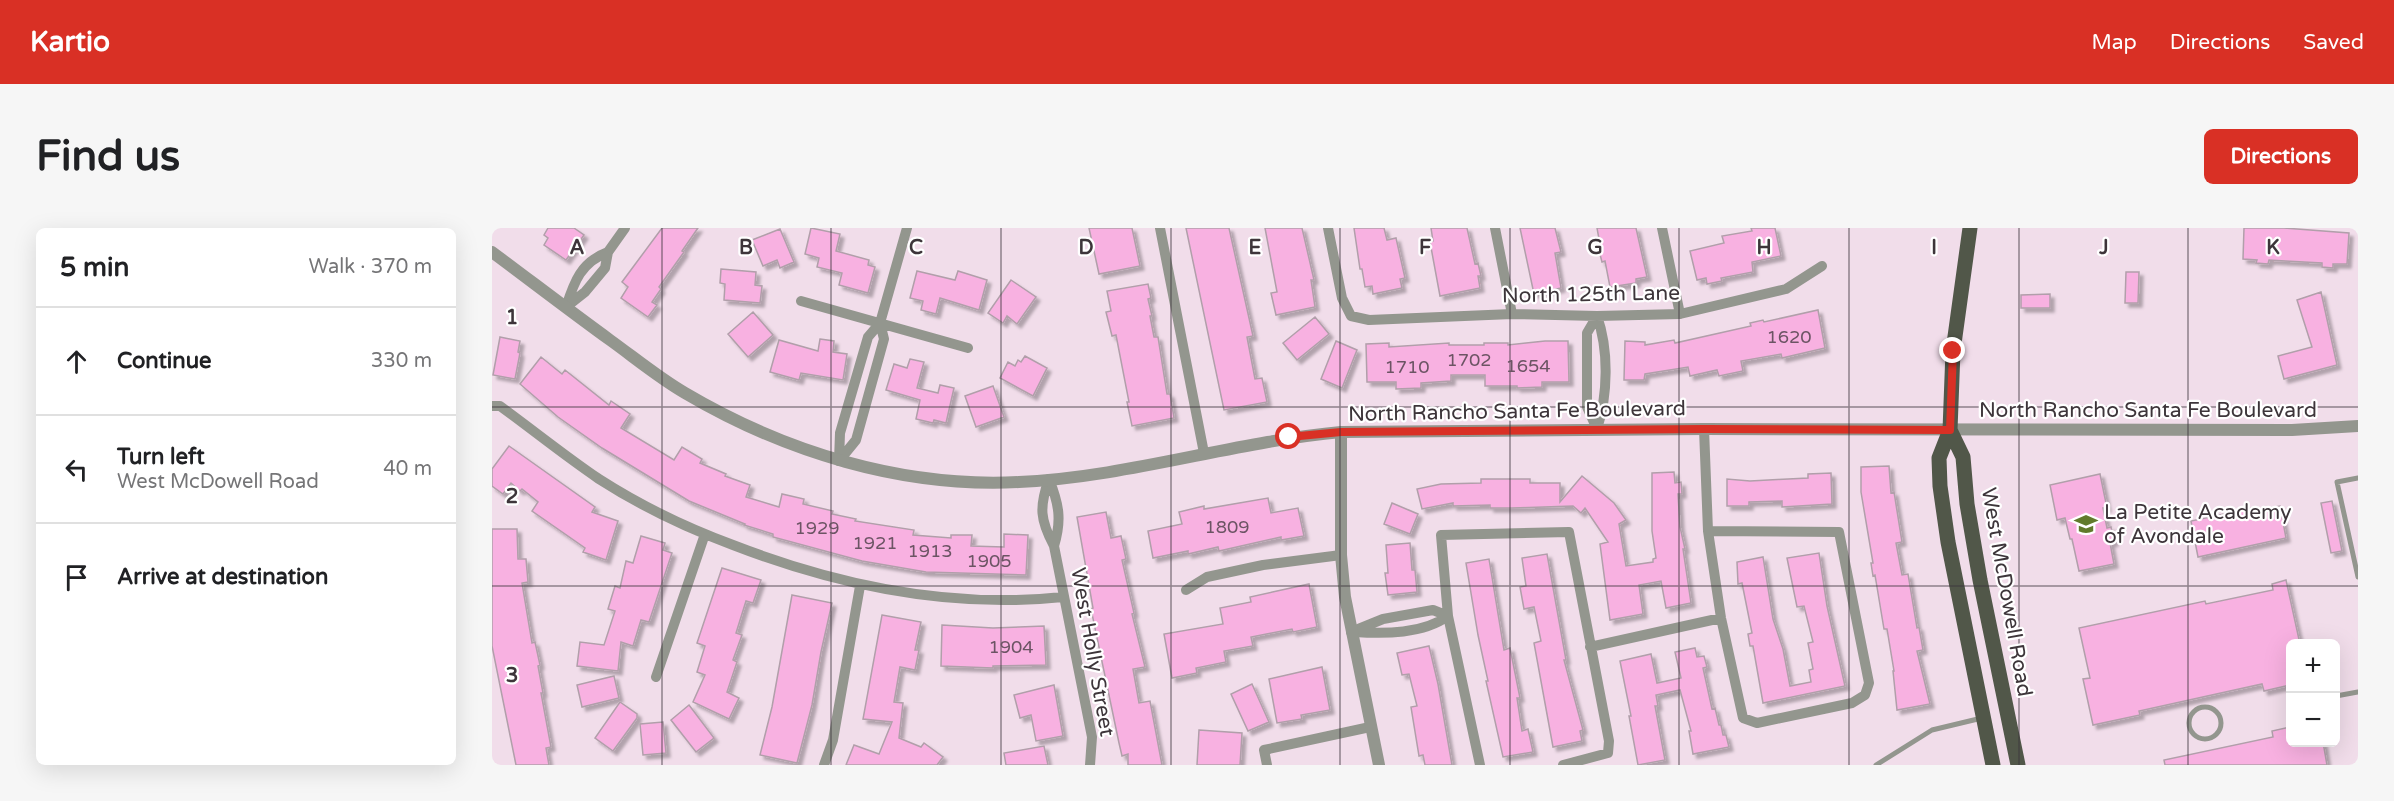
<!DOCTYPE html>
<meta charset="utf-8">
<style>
:root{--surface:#fff;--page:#f6f6f6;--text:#202124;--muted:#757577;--line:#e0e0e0;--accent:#d93025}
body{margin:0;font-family:"Varela Round",sans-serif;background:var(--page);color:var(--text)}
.controls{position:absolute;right:18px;bottom:18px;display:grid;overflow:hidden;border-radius:9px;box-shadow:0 6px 24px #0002}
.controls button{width:54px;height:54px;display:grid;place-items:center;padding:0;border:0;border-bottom:2px solid var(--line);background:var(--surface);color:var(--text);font:30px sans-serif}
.stop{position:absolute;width:18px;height:18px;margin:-14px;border:4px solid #d93025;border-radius:50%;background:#fff}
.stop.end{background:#d93025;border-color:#fff;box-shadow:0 2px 6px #0008}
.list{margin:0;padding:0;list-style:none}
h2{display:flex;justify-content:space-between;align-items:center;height:78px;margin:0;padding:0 24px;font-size:26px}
h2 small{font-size:20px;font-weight:400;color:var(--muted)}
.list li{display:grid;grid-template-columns:39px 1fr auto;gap:18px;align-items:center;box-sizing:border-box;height:108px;padding:0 24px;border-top:2px solid var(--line)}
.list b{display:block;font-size:22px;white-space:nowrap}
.list p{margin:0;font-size:20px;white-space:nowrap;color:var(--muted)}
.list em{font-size:20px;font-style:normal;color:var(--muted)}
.icon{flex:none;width:33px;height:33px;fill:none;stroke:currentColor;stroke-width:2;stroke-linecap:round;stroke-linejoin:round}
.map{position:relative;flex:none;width:1866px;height:537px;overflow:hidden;border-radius:9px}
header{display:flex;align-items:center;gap:36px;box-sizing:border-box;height:84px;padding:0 30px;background:var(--accent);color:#fff}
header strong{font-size:28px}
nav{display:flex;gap:33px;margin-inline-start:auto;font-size:21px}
.intro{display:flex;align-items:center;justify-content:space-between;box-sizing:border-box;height:144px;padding:0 36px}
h1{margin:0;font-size:42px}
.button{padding:15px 27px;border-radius:9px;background:var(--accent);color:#fff;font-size:21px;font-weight:700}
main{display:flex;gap:36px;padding:0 36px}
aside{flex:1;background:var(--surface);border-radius:9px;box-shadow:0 6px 24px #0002}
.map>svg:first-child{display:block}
.building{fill:#f8b1e1;stroke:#b19faa;stroke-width:1.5;filter:url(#shadow)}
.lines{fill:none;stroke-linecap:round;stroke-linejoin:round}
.service{stroke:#93968e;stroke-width:5}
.minor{stroke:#93968e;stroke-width:10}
.tertiary{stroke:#93968e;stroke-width:12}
.primary{stroke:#515749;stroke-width:15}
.route{stroke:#d93025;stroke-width:8}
.grid{fill:none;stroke:#3d353a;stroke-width:1.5;stroke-opacity:0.55}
.labels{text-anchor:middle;stroke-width:4.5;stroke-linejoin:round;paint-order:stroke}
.number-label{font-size:18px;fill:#6c5464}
.street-label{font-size:21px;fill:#3d353a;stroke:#fff}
.poi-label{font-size:21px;fill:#3d353a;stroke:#fff;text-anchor:start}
.grid-label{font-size:20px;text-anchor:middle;font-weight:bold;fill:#3d353a;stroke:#fff;stroke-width:4.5;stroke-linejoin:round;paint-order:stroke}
</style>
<header>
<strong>Kartio</strong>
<nav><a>Map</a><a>Directions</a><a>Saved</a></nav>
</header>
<div class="intro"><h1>Find us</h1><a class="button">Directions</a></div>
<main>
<aside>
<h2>5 min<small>Walk · 370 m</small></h2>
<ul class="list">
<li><svg class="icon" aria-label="ahead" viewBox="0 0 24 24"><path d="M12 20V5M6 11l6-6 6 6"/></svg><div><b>Continue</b></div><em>330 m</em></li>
<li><svg class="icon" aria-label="left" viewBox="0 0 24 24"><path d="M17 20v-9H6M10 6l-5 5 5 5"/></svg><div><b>Turn left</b><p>West McDowell Road</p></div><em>40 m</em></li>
<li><svg class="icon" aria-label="arrive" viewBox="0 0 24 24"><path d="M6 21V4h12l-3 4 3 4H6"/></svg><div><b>Arrive at destination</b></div></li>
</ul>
</aside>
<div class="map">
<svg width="1866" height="537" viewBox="0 0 1866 537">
<defs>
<filter id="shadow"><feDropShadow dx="4" dy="4" stdDeviation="1.5" flood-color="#0004"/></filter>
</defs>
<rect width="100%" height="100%" fill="#f1ddea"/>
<path class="building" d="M56 0H82L92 7 74 32 52 17 56 10 52 7Z
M170 0H206L190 23 192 24 167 59 169 61 160 74 165 77 156 89 129 70 136 59 130 54Z
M319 0 348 6 344 23 377 32 376 37 383 39 376 65 347 57 350 45 325 39 327 30 313 26Z
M597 0H640L648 38 607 46Z
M694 0H737L761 108 755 109 763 151 770 150 775 174 732 182Z
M773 0H810L822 52H819L823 79 784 87 779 65 785 64Z
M862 0H892L895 12 904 10 913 50 908 51 910 60 881 66 880 58 873 59 870 41H868Z
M939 0H975L983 36 986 35 989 48H986L988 60 948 68 938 14 941 13Z
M1028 0H1063L1069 24 1063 25 1069 60 1042 66Z
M1105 0H1144L1155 49 1144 51V55L1118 59 1113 33 1110 34 1104 11H1107Z
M1259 0H1283L1289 28 1260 34 1261 44 1229 50 1230 53 1215 56 1214 50 1205 52 1198 23 1232 15 1230 8 1260 3Z
M1752 0H1792L1857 5 1855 36H1841V40L1830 39V35L1777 32 1776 36 1764 35 1765 32 1751 31Z
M288 1 302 34 288 40 285 32 271 38 260 12Z
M229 41 264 44 263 57 270 58 268 75 232 72 233 56 228 55Z
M425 43 463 52 466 43 495 52 487 82 448 70 444 86 429 82 431 73 418 70Z
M1634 44H1647L1646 75H1633Z
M519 52 544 69 525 96 515 88 511 95 496 85Z
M656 56 659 70 656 71 660 88H658L662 109H666L675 166H678L682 190 640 198 635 174H637L624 107 620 108 614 84 619 83 615 63Z
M1829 64 1845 137 1792 151 1786 128 1820 119 1805 72Z
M1558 66V80H1529V67Z
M1326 82 1333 120 1290 130 1289 126 1249 133 1251 143 1227 148 1225 142 1198 148 1196 139 1153 146 1152 152H1132L1133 113 1153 114V117L1182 112 1183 115 1259 98 1258 95 1271 92 1272 94Z
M261 84 281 107 256 129 236 106Z
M823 89 837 106 805 132 791 115Z
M8 109 28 113 26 124 28 125 23 151 1 147Z
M328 111 342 113 341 124 355 126 351 152 309 145 307 152 278 144 287 112 326 123Z
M844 113 865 122 850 160 829 151Z
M1053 113H1076L1077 154H1050V159L1025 160V158H993V147H959V153L929 155V160L904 161V154H875L874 116 897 115V119L957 115V117H992V115H1016V117Z
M533 128 555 140 541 168 508 150 516 134 523 138 526 132 529 134Z
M49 129 70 146 73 142 117 177 119 173 138 186 129 200 182 232 190 219 210 231 208 235 234 246 233 248 258 257 254 269 287 279 290 266 312 271 311 276 341 283 340 286 364 291 363 293 422 302 421 307 459 310V307H480L479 318 512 319V306L536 307 534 347 434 344 370 333 281 309V306L252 297 253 296 197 273 110 220 66 189 28 156Z
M418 131 432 134 425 160 446 165 448 157 462 160 454 195 442 192 441 195 424 191 428 172 394 162 402 136 415 140Z
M501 158 512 189 484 199 473 168Z
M17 218 103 279 100 284 126 293 114 332 91 324 93 320 40 283 46 274 30 261 28 263 19 255 11 266 0 258V241Z
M1397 238 1399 265 1402 264 1410 314 1404 315 1410 347 1416 346 1425 400 1427 399 1431 422 1425 423 1438 476 1405 482 1401 443H1402L1395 401H1392L1383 347 1381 348 1379 335H1381L1369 264V239Z
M1182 244 1183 255 1189 254 1190 266H1186L1188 299 1193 321H1191L1199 375 1174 380 1169 353 1147 357 1151 386 1118 392 1108 316 1116 314 1093 280 1089 285 1081 278 1020 280H998V277L961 278V275L930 281 925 261 949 256 989 255V251H1038V255H1068V274L1090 248 1122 275 1134 292 1127 296 1134 338 1161 334V331L1164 330 1160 303V245Z
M1339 245 1340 276 1290 279V273L1257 274V278H1235V251L1258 253 1316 250V246Z
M1608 246 1615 280H1611L1615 300 1619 299 1622 314 1618 315 1622 336 1587 343 1580 311H1578L1573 290 1565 292 1558 257Z
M776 270 779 285 806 280 812 308 789 312V309L727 323 726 319 696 326V323L661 330 656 303 690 296 687 284 712 278V281Z
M1840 273 1850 323 1839 325 1829 275Z
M900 275 926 286 918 306 892 296Z
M1788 278 1794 310 1706 329 1699 293 1765 279V282Z
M614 284 619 310 629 308 634 331 630 332 642 385 640 386 653 439 641 441 647 475 658 473 670 537H636V526L630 528 627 515 599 381 601 380 585 289Z
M0 301H25L26 331H34L36 354 30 355 40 415 43 414 48 437 46 438 51 465H49L59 519 54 520 57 537H24L0 418Z
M149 308 173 315 171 322 180 325 157 394 149 392 141 418 129 414 126 443 85 438 88 414 112 417 123 383 116 381 123 358 128 360 134 333 141 335Z
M918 315 920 342H923L925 364 896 367 893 345H896L894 317Z
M1327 325 1335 378 1353 458 1271 475 1261 418H1258L1256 406 1260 405 1250 355 1246 356 1245 334 1271 329 1281 391 1291 421 1298 458 1319 454 1317 442 1321 441 1316 415 1321 414 1312 378 1305 379 1295 330Z
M1055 326 1074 432H1072L1091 502 1088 503 1090 513 1061 519 1042 415 1049 413 1042 379 1032 381 1028 359 1034 358 1030 330Z
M997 331 1012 422 1018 420 1028 470H1025L1030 503 1036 501 1041 524 1011 529 994 453H996L986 407 974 335Z
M230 340 269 352 261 375 254 373 244 405 250 407 241 432 245 434 235 464 247 470 237 491 201 474 213 447 205 444 213 418 205 415Z
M1794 352 1808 416H1798V457L1772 463 1770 456 1647 483 1648 487 1601 497 1591 451 1598 450 1587 400 1713 373 1714 376 1781 362 1780 356Z
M817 356 825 399 801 404 800 401 759 409 761 418 732 423 734 434 704 440 705 445 680 450 672 406 731 396 728 380 759 374 758 369Z
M300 367 340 375 329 424 320 477 305 535 268 527 280 479Z
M390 387 429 394 423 422H427L423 442 408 439 402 474 411 475 407 510 429 519 432 515 451 529 445 537H354L362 517 387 526 400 494 371 491Z
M450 397 501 400 552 398 554 437 501 438V440L449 438Z
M937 418 946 456 960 537H933L931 527 927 528 919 479 925 478 917 446 910 447 905 425Z
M1203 420 1205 429 1212 428 1215 439 1211 440 1220 481 1223 480 1227 497H1229L1231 507H1234L1237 519 1201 526 1197 503H1199L1188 462 1164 467 1166 478H1163L1173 532 1146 537 1137 488H1139L1128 433 1159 426 1165 455 1189 450 1183 424Z
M830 439 838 482 809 487 810 491 785 495 777 451Z
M122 448 127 470 90 479 85 457Z
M760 456 777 494 756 503 739 466Z
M562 457 571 508 544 513 539 487 528 490 522 467Z
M128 474 145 486V490L121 523 103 510Z
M197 477 222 510 204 524 179 492Z
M171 494 174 525 151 527 148 496Z
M1798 499V514H1831L1835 537H1673L1672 532 1781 509 1780 503Z
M707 502 750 505 748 537H705Z
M552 518 556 537H514L512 525Z"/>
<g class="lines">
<path class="service" d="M1866 250 1845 254 1866 349
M1844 468 1866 464
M1697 495a16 16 0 1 1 32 0a16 16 0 1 1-32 0Z
M1384 537 1440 502 1490 490"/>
<path class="minor" d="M668 0 712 225
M836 0 850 70 859 88 877 92 1020 86 1105 88 1188 86 1294 61 1330 38
M1003 0 1020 86
M1170 0 1188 86
M309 73 476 120
M74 79 93 64 113 40 116 24 133 0
M74 79C82 54 89 34 116 24
M1105 88 1095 105V179L1105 201
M1105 88C1117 122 1116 167 1105 201
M0 178H8C41 202 73 228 107 251 149 278 195 300 241 317 347 358 457 381 571 369
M1212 201 1216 303 1229 390 1251 490 1265 495 1360 475 1373 467 1377 455 1347 304 1216 303
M347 233 348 205 376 109 388 95 415 0
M347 233 364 212 392 111 388 95
M557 251C547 279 548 292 562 318L600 509 598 537
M557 251C567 276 570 292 562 318
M694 362 715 349 771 337 849 327
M859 404 891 391 941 382 956 388
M863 404C893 406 931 406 956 388
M1098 419 1229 390
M164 449 213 306
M332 537 341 512 368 358
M775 537 772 522 878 499
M988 537 956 388 949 307 1077 304 1117 513 1116 525 1071 537"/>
<path class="tertiary" d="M0 24C39 53 78 83 118 112 143 130 167 150 193 165 293 224 410 260 527 254 636 249 741 214 849 204L1212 201 1800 202 1866 198
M849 204V327L853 369 887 537"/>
<path class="primary" d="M1478 0 1461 123 1458 202 1447 230 1448 258 1456 314 1501 537
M1458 202 1471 229 1475 276 1488 352 1526 537"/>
</g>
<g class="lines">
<path class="route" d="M797 209 849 204 1212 201 1458 202 1461 123"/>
</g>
<path class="grid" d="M170 0V537M339 0V537M509 0V537M679 0V537M848 0V537M1018 0V537M1187 0V537M1357 0V537M1527 0V537M1696 0V537M0 179H1866M0 358H1866"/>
<defs>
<g id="school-bare" transform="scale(1.8)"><path d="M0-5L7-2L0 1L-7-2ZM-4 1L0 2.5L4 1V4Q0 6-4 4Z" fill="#617a2c" stroke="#fff" stroke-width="2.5" paint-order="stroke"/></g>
</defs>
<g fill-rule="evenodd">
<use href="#school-bare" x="1594" y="296"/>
</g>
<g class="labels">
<g class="number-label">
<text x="1297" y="115">1620</text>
<text x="977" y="138">1702</text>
<text x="1036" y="144">1654</text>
<text x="915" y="145">1710</text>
<text x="735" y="305">1809</text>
<text x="325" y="306">1929</text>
<text x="383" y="321">1921</text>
<text x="438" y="329">1913</text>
<text x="497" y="339">1905</text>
<text x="519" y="425">1904</text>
</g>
<g class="street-label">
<text transform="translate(1099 66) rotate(-1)" y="7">North 125th Lane</text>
<text x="1656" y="189">North Rancho Santa Fe Boulevard</text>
<text transform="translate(1025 183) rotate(-1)" y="7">North Rancho Santa Fe Boulevard</text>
<text transform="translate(1515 364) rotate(80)" y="7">West McDowell Road</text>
<text transform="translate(601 424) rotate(80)" y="7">West Holly Street</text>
</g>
<g class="poi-label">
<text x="1612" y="291">La Petite Academy<tspan x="1612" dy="24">of Avondale</tspan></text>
</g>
</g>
<g class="grid-label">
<text x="85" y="26">A</text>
<text x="254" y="26">B</text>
<text x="424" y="26">C</text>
<text x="594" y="26">D</text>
<text x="763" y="26">E</text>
<text x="933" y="26">F</text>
<text x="1103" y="26">G</text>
<text x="1272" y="26">H</text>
<text x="1442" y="26">I</text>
<text x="1612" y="26">J</text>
<text x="1781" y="26">K</text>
<text x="20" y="96">1</text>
<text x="20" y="275">2</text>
<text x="20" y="454">3</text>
</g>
</svg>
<div class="controls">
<button>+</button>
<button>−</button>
</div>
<div class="stop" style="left:797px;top:209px"></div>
<div class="stop end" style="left:1461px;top:123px"></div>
</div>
</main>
